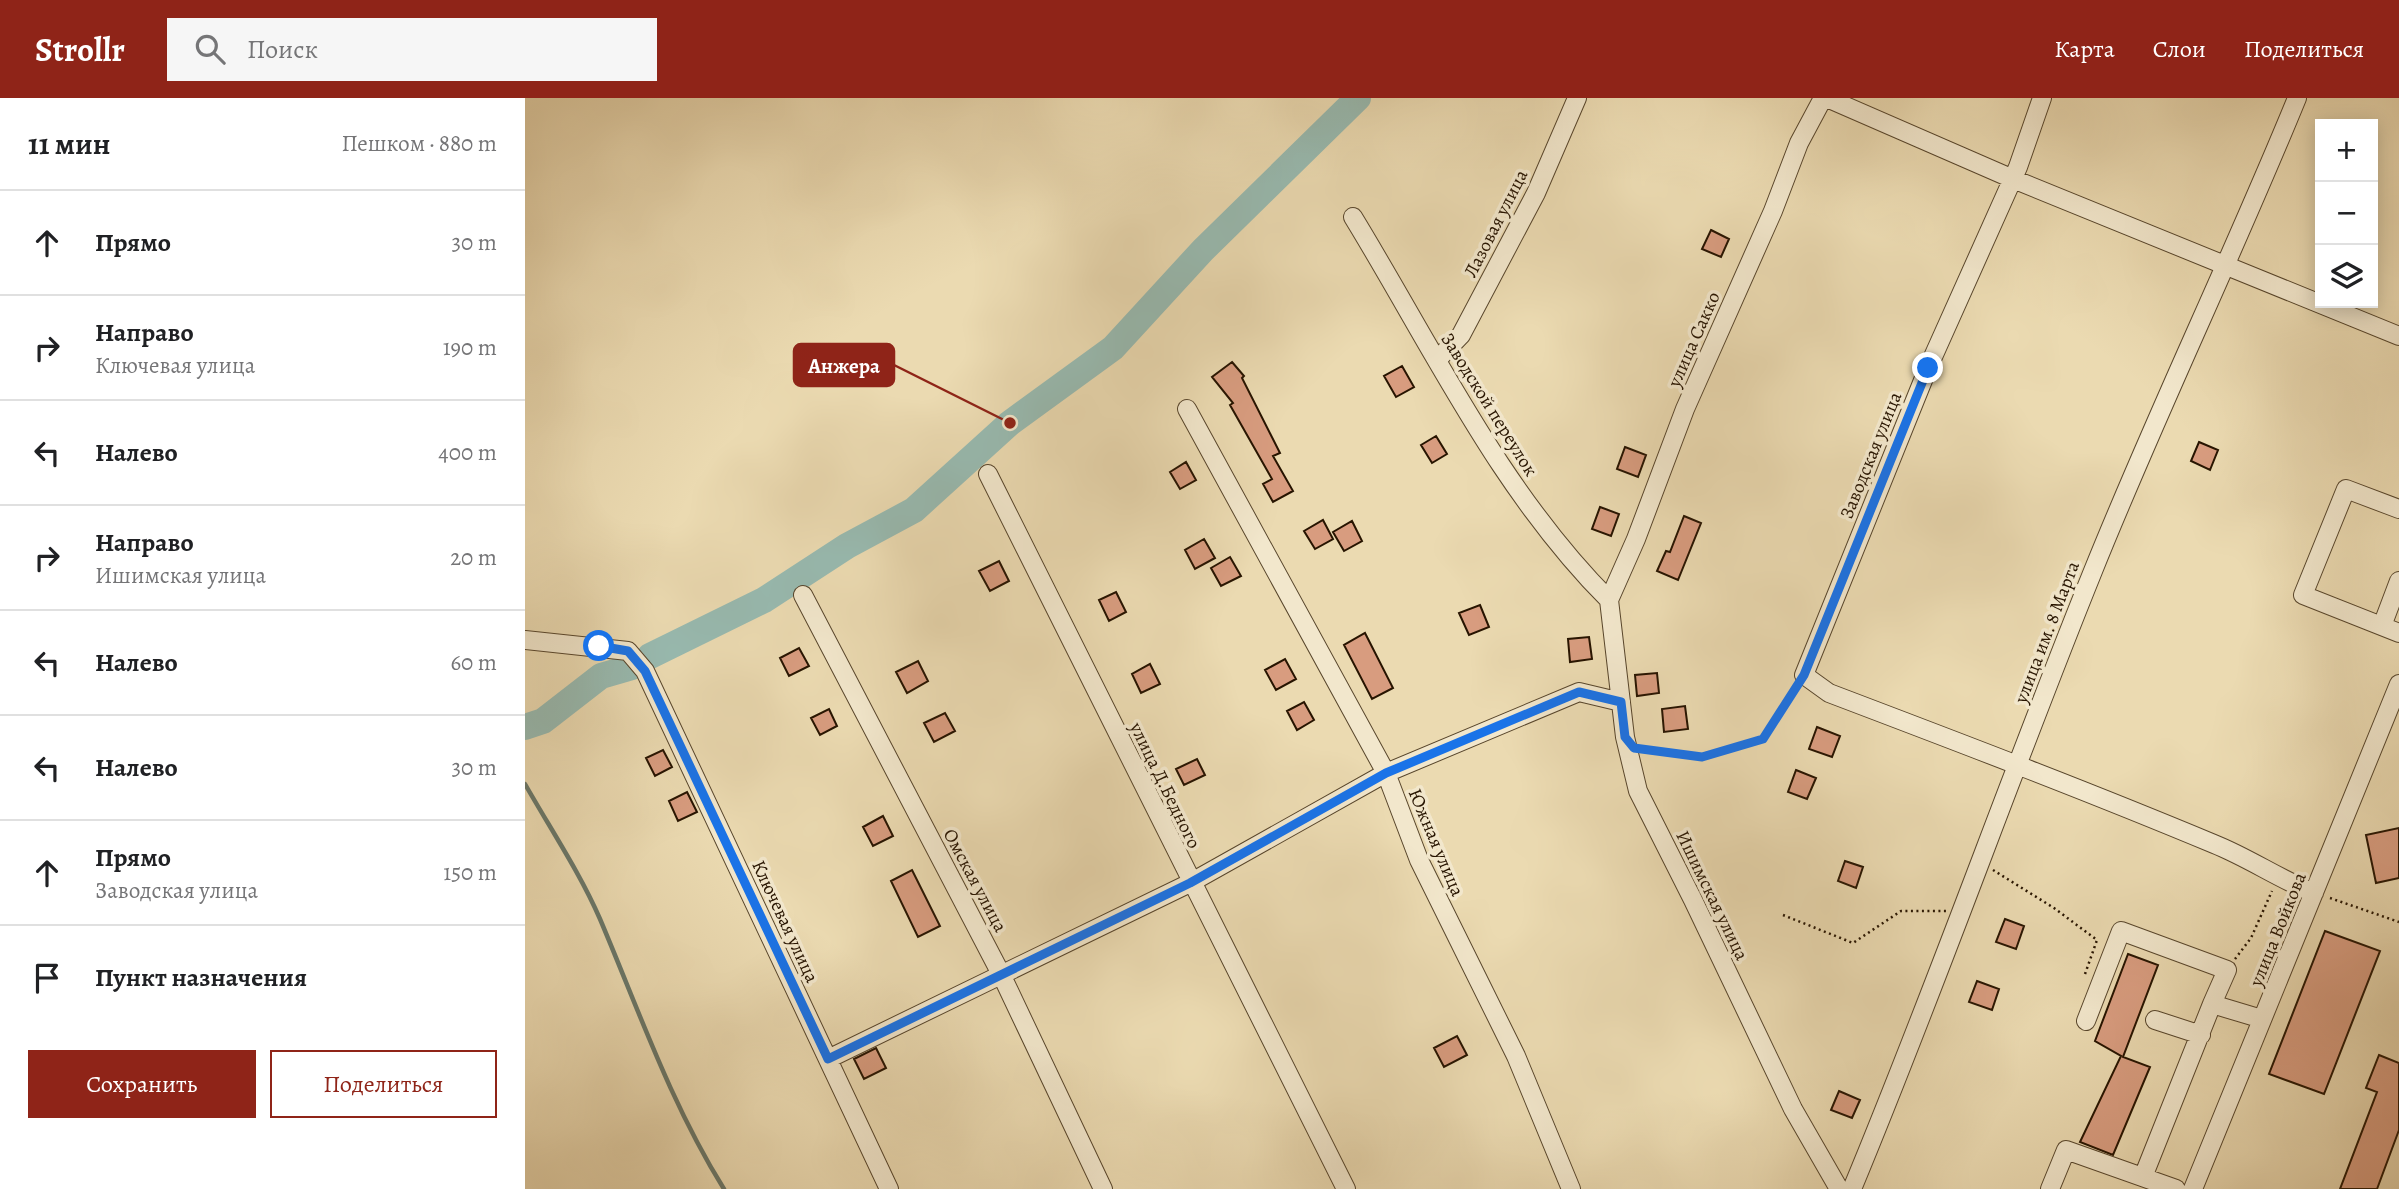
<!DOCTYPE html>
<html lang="ru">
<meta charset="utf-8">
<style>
:root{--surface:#fff;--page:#f6f6f6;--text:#202124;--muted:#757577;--line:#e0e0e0;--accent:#8f2418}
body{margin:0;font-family:Alegreya,serif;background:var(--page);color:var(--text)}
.controls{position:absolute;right:21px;top:21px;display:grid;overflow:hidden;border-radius:0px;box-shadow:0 4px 18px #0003}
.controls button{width:63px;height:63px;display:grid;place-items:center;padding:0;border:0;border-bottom:2px solid var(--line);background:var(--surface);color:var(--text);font:35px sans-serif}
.stop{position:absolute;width:21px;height:21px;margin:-16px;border:5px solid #1a73e8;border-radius:50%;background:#fff}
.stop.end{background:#1a73e8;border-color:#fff;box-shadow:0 2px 7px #0008}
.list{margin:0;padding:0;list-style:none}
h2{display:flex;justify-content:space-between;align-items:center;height:91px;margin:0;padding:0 28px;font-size:30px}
h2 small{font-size:23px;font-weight:400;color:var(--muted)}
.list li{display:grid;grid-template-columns:46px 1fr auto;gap:21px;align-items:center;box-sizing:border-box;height:105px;padding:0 28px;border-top:2px solid var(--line)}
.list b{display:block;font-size:26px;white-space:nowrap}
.list p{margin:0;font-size:23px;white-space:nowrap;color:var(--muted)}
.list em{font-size:23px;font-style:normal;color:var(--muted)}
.actions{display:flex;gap:14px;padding:21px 28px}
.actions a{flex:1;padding:16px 0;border:2px solid var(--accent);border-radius:0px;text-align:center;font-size:24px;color:var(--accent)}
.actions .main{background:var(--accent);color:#fff}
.icon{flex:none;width:38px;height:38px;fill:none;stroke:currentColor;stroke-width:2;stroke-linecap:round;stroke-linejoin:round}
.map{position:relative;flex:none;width:1874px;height:1091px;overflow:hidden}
header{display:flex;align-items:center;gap:42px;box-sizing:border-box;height:98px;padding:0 35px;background:var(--accent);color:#fff}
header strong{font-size:33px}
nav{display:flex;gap:38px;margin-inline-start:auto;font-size:24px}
.search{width:490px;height:63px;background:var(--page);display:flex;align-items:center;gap:18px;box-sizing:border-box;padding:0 24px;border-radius:0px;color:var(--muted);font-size:26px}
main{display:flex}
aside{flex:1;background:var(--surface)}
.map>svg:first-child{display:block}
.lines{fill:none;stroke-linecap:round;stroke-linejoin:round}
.stream{stroke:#6b786a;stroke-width:4.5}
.river{stroke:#98bab0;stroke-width:26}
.building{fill:#d89c7f;stroke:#271400;stroke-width:2}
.minor-casing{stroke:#58462c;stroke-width:20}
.path{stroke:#271400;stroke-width:2.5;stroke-dasharray:2 3.5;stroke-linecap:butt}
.minor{stroke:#f2e7cc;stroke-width:18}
.route{stroke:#1a73e8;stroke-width:9}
.labels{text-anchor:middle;stroke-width:7;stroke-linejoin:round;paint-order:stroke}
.street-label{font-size:19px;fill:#271400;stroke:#f2e7cc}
.leader{fill:none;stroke:#8f2418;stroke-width:2.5}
.callout-dot{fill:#8f2418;stroke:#f2e7cc;stroke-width:2.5}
.callout{fill:#8f2418;stroke:#8f2418;stroke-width:2.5}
.callout-label{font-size:21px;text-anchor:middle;font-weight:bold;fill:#fff}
</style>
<header>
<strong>Strollr</strong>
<div class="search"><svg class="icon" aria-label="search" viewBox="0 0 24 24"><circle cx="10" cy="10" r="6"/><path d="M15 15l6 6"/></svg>Поиск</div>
<nav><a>Карта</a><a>Слои</a><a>Поделиться</a></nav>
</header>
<main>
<aside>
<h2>11 мин<small>Пешком · 880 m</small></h2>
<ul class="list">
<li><svg class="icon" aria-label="ahead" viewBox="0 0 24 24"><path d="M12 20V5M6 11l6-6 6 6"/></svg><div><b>Прямо</b></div><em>30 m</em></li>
<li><svg class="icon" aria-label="right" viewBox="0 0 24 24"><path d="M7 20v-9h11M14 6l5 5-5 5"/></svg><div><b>Направо</b><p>Ключевая улица</p></div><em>190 m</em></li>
<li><svg class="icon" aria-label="left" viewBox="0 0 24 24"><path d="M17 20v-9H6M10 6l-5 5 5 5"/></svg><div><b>Налево</b></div><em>400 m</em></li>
<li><svg class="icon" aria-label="right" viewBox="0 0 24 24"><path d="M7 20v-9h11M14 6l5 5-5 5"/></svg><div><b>Направо</b><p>Ишимская улица</p></div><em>20 m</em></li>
<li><svg class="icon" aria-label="left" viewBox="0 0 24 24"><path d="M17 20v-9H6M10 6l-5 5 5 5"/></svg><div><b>Налево</b></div><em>60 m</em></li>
<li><svg class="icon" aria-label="left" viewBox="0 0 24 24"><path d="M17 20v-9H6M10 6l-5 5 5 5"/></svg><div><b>Налево</b></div><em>30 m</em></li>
<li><svg class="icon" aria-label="ahead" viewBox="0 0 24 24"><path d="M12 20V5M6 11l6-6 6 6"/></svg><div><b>Прямо</b><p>Заводская улица</p></div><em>150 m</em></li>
<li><svg class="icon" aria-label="arrive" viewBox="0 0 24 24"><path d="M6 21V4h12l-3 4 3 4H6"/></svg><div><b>Пункт назначения</b></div></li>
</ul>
<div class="actions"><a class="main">Сохранить</a><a>Поделиться</a></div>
</aside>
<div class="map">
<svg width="1874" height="1091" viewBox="0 0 1874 1091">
<rect width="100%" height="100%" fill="#ebdab1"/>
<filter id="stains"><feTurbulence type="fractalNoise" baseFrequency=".00286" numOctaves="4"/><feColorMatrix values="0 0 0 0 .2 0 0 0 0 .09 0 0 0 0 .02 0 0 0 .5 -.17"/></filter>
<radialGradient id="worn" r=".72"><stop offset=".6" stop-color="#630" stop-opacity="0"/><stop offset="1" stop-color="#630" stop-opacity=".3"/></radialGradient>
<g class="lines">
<path class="stream" d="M0 686C25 730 55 775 75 821 114 913 146 1006 199 1091"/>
<path class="river" d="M125 558 239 502 322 448 389 412 485 325 588 250 678 152 833 0
M0 629 18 623 76 578 107 569"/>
</g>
<path class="building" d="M1186 132 1204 141 1196 159 1177 151Z
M707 264 719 278 717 280 755 355 748 358 768 393 748 404 738 386 747 381 705 307 708 305 687 279Z
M877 268 889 289 871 299 859 278Z
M911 338 922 356 907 365 896 347Z
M1674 344 1693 352 1685 372 1666 363Z
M1100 349 1121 357 1113 379 1092 371Z
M661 364 671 382 655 391 645 374Z
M1075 409 1094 416 1086 438 1067 431Z
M1159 418 1176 425 1153 482 1132 473 1141 453 1145 454Z
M798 422 808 441 790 451 779 433Z
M827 423 837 443 819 453 808 434Z
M679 441 690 460 670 471 660 452Z
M705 459 716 478 696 488 686 470Z
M474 463 484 483 465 493 454 473Z
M591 494 601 514 584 523 574 502Z
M955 507 964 529 944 537 934 515Z
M840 535 868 590 847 601 819 547Z
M1064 539 1067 561 1045 564 1043 541Z
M274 550 284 568 264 578 255 560Z
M760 561 771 581 751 592 740 572Z
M393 563 403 583 382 595 371 574Z
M625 566 635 586 616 595 607 576Z
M1132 575 1134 595 1112 598 1110 577Z
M779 604 789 622 772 632 762 613Z
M1160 608 1163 631 1139 634 1137 611Z
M304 611 312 628 295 637 286 620Z
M420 615 430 633 409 644 399 625Z
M1292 629 1315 638 1307 659 1284 651Z
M138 652 147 669 130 678 121 660Z
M672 661 680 677 659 687 651 671Z
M1271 672 1291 680 1282 701 1263 694Z
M162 694 172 714 153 723 144 703Z
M358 718 368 738 348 748 338 729Z
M1874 730V780L1851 785 1841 737Z
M1320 763 1338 769 1331 790 1313 783Z
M387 772 415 828 393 839 366 783Z
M1480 821 1499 828 1491 851 1471 844Z
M1800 833 1855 853 1799 996 1744 976Z
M1603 856 1633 867 1598 959 1625 969 1588 1057 1555 1044 1596 958 1570 943Z
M1452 883 1474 891 1467 912 1444 904Z
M932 938 942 957 919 969 909 950Z
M351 950 361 970 339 981 329 961Z
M1854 957 1874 965V1032L1852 1091H1815L1852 994 1841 990Z
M1314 993 1335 1002 1327 1020 1306 1012Z"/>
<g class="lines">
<g class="minor-casing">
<path id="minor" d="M1302 0 1488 81 1874 238
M1517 0 1493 69 1403 270 1279 577 1304 595C1433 644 1562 693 1689 746 1724 760 1754 781 1789 795
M828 119C908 250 975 393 1084 502
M912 262 936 237 1011 95 1052 0
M662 311 861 675 894 762 991 958 1046 1091
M463 376 821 1091
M1874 411 1821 391 1778 497 1874 535
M278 497 476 876 578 1091
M1084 502 1100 639 1113 693 1168 802 1268 1011 1314 1091
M1084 502 1111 441 1160 311 1248 113 1274 45 1298 0
M1857 528 1874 483
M0 542 103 553 120 573 364 1091
M1630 922 1676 937
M1561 923 1596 833 1702 872 1687 906 1737 921
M303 961 665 785 861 675 1054 594 1096 604
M1618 1079 1687 906
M1327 1091C1412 887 1485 678 1568 473 1632 314 1707 159 1772 0
M1525 1091 1541 1052 1651 1091
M1668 1091 1874 586"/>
</g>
<path class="path" d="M1118 651 1177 659 1238 641 1270 591
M1468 772 1529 810 1572 842 1560 876
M1805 800 1874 824
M1258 817 1328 845 1376 813H1421
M1710 861 1726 840 1747 793"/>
<use href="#minor" class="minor"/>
</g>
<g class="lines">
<path class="route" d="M74 548 103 553 120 573 303 961 665 785 861 675 1054 594 1096 604 1100 639 1109 650 1177 659 1238 641 1279 577 1403 270"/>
</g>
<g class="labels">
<g class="street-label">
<text transform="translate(970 125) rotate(-63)" y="7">Лазовая улица</text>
<text transform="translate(1168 241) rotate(-66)" y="7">улица Сакко</text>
<text transform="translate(965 306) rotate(58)" y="7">Заводской переулок</text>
<text transform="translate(1345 357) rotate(-68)" y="7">Заводская улица</text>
<text transform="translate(1521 534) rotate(-69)" y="7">улица им. 8 Марта</text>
<text transform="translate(641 687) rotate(64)" y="7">улица Д.Бедного</text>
<text transform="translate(912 744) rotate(67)" y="7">Южная улица</text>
<text transform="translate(451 782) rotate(62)" y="7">Омская улица</text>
<text transform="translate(1188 797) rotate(64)" y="7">Ишимская улица</text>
<text transform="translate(261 823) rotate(65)" y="7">Ключевая улица</text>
<text transform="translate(1752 831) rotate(-68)" y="7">улица Войкова</text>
</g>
</g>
<path class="leader" d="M485 325L369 267"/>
<circle class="callout-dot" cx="485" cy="325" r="7"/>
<rect class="callout" x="269" y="246" width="100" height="42" rx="7"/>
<g class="callout-label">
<text x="319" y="275">Анжера</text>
</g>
<rect width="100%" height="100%" filter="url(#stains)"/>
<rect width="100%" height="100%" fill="url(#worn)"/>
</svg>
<div class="controls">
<button>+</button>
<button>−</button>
<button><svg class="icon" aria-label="layers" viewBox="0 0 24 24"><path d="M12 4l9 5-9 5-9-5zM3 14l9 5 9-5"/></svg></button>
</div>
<div class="stop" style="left:74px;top:548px"></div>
<div class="stop end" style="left:1403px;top:270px"></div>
</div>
</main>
